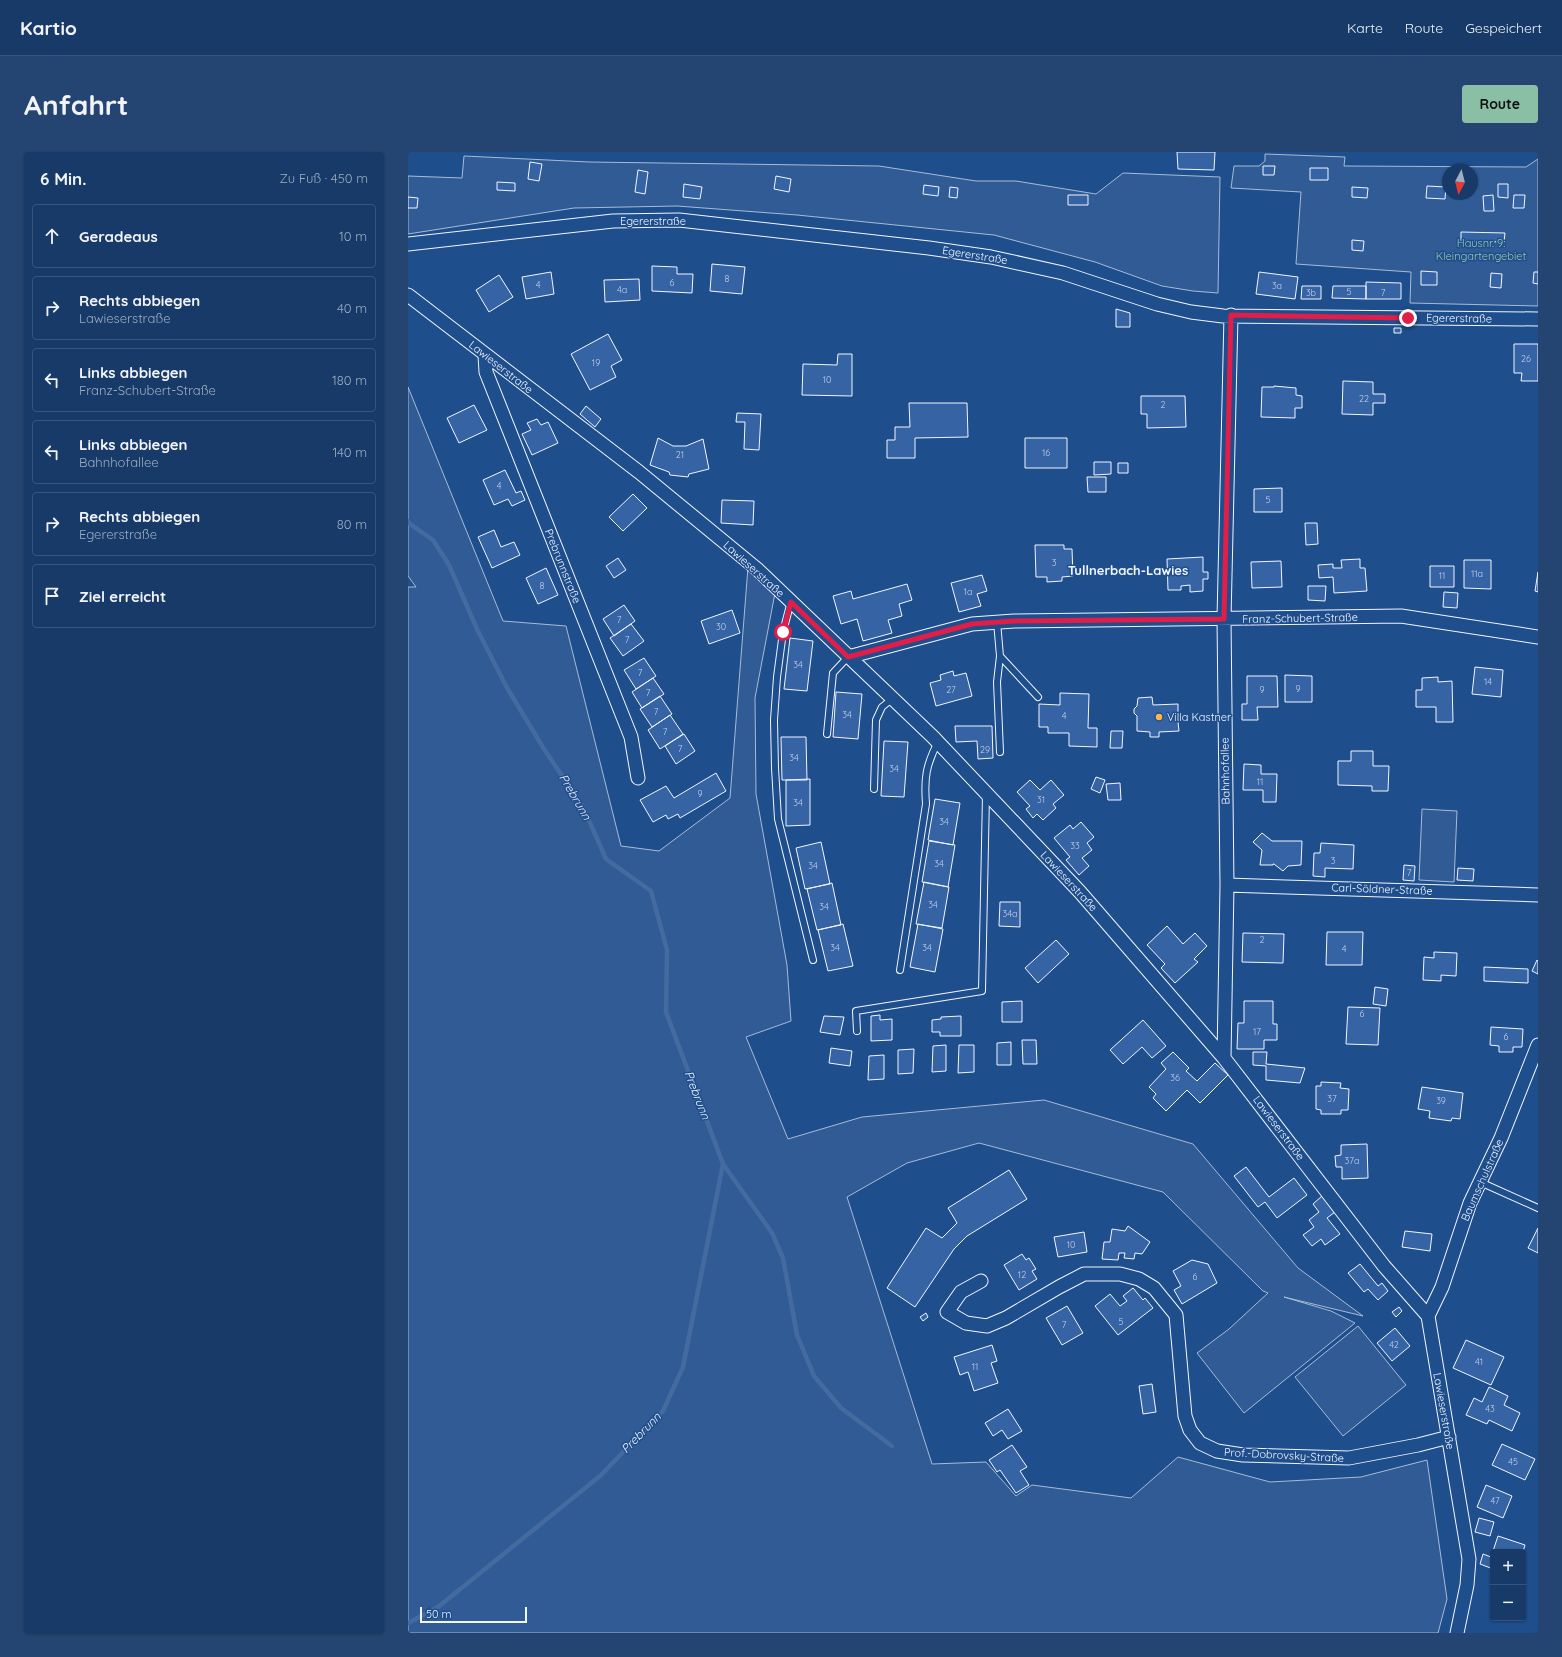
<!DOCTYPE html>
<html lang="de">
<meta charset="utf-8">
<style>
:root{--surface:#173a69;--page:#244571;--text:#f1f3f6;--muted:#9eadc0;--line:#36547d;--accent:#8abfa5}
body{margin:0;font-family:Quicksand,sans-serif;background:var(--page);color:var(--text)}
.controls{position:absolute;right:12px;bottom:12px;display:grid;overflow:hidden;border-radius:4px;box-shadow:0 1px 3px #0004}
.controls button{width:36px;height:36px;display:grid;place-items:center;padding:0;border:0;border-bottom:1px solid var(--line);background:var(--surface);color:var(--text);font:20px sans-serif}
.compass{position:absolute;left:1034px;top:12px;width:36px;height:36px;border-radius:50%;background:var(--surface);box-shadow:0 1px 3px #0004;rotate:187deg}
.scale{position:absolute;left:12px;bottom:10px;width:107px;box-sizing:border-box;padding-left:4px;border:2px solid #f2f6ff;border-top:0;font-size:11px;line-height:14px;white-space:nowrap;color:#f2f6ff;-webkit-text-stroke:3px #1f4e8c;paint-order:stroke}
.stop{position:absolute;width:12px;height:12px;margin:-9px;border:3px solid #e11d48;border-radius:50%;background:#fff}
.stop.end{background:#e11d48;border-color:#fff;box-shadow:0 1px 4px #0008}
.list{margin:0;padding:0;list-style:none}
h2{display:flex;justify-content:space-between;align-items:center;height:52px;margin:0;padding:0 16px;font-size:17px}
h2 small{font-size:13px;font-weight:400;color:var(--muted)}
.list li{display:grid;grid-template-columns:26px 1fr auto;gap:12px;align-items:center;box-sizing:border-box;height:64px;margin:0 8px 8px;padding:0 8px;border:1px solid var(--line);border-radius:4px}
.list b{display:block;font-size:15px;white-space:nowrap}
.list p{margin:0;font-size:13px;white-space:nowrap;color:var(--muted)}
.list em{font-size:13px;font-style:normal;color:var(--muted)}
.icon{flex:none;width:22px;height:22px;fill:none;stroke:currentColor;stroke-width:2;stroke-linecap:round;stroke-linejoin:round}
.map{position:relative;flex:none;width:1130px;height:1481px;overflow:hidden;border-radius:4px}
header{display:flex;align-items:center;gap:24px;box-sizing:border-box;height:56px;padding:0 20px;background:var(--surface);border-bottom:1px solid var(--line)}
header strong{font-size:19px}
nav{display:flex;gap:22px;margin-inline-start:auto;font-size:14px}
.intro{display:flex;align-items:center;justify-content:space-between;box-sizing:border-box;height:96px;padding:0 24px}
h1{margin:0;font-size:28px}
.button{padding:10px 18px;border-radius:4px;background:var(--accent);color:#111;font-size:14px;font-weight:700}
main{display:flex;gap:24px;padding:0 24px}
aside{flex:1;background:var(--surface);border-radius:4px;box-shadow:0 1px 3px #0004}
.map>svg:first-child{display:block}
.built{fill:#305b95;stroke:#a8bbd7;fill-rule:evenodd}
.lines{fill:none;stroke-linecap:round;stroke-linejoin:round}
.stream{stroke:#446ba0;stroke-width:4.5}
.building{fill:#3563a3;stroke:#f2f6ff}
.lane-casing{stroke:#f2f6ff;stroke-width:8}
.street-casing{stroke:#f2f6ff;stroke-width:15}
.lane{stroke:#1f4e8c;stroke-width:6}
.street{stroke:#1f4e8c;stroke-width:13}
.route{stroke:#e11d48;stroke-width:5}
.poi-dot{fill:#ffb74d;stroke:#1f4e8c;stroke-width:1.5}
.labels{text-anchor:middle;stroke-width:3;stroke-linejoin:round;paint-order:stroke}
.number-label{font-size:9px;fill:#c3d1e8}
.street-label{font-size:11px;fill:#f2f6ff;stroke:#1f4e8c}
.park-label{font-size:11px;fill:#97c8a6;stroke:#1f4e8c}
.poi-label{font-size:11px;fill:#f2f6ff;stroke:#1f4e8c;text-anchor:start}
.water-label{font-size:12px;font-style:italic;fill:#f2f6ff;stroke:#1f4e8c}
.quarter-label{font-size:13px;font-weight:bold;fill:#f2f6ff;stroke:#1f4e8c}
</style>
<header>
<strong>Kartio</strong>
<nav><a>Karte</a><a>Route</a><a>Gespeichert</a></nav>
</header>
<div class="intro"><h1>Anfahrt</h1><a class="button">Route</a></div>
<main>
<aside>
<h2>6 Min.<small>Zu Fuß · 450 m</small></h2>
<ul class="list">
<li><svg class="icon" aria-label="ahead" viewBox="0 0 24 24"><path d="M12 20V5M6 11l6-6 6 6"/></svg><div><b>Geradeaus</b></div><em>10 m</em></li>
<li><svg class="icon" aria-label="right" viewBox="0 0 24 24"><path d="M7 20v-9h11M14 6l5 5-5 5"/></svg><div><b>Rechts abbiegen</b><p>Lawieserstraße</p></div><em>40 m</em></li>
<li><svg class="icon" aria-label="left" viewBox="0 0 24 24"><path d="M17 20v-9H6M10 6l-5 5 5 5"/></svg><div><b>Links abbiegen</b><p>Franz-Schubert-Straße</p></div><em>180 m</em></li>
<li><svg class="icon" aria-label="left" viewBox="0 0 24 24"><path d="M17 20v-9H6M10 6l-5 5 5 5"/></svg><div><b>Links abbiegen</b><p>Bahnhofallee</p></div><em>140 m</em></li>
<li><svg class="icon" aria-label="right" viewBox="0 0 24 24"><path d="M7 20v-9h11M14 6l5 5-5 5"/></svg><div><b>Rechts abbiegen</b><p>Egererstraße</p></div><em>80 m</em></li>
<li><svg class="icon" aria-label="arrive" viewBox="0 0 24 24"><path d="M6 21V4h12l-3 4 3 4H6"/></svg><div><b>Ziel erreicht</b></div></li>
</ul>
</aside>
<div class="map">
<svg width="1130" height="1481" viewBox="0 0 1130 1481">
<rect width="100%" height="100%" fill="#1f4e8c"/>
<path class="built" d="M857 2 937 5 936 14 1118 15 1130 7V154L1002 151 1003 120 888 112 893 40 823 36 826 14H851L857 9ZM1040 18H1064V42H1040Z
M56 4 181 10 471 14 568 29H608L688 42 715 21 812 25 810 141 785 139 754 134 687 110 586 83 389 63 269 54 166 56 0 82V24L54 26Z
M0 235 95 469 158 474 213 694 251 699 322 646 340 415 367 441 347 546 348 642 379 813 383 869 338 885 380 987 454 965 636 948 785 992 890 1116 955 1164 876 1145 923 1159 947 1171 836 1261 789 1201 821 1177 860 1141 855 1139 755 1040 571 991 499 1011 439 1045 524 1312 578 1310 608 1344 624 1333 723 1346 770 1305 862 1330 953 1325 1019 1308 1039 1447 1030 1481H0V435H8L0 424Z
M1014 657 1049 659 1046 730 1011 728Z
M950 1174 998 1233 935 1284 887 1225Z"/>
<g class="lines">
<path class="stream" d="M0 369 2 372 25 388 41 413 69 477 98 534 136 597 175 655 198 707 243 739 259 798 258 860 315 1012 275 1215 255 1259 192 1324 30 1455 0 1471
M315 1012 364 1081 375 1106 389 1183 406 1224 433 1256 484 1294"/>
</g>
<path class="building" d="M769 0H807L806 18 770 17Z
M122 10 134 12 131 29 120 27Z
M855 14H867L866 23H855Z
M902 16H920V28H902Z
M230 18 240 20 237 42 227 40Z
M368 24 383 27 381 40 366 37Z
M89 30 107 31V39L89 38Z
M276 32 294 35 292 47 275 45Z
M1090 32H1100V46L1090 45Z
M516 33 531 35 530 44 515 42Z
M1019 34 1038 35 1037 47 1018 46Z
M542 35 550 36 549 46 541 45Z
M944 35 960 36 959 46 944 45Z
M660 43H680V53H660Z
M1085 43 1086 59H1076L1075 44Z
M1106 43H1117L1116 56H1105Z
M0 45 10 46 9 56H0Z
M1053 80 1097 81 1096 90 1053 89Z
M944 88 956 89 955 99 944 98Z
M304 112 337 115 334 142 302 139Z
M244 114 269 115V122H285L284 141 244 139Z
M1013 119 1029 120V133H1013Z
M143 120 146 142 118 147 114 125Z
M851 120 890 125 887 147 848 142Z
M1126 120H1130V132L1125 131Z
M1083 121 1094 122 1093 136 1082 135Z
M91 123 105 145 81 160 68 138Z
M231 127 232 148 197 150 196 128Z
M958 130 993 131V147H958Z
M894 134H913V147H893Z
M925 134H958V147L924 146Z
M708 157 722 161V175H708Z
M986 176H993V181H986Z
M200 182 214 208 203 214 208 225 182 238 163 202Z
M1106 192H1130V229H1113L1114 221H1106Z
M430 202H444V244L394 243 395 212 429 213Z
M935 229 965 230V242H977V251H965V263L934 262Z
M866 234 888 236V243L894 244V256H887V266L853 265 854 235H866Z
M733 244H777L778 275 739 276V262H733Z
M501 251H559L560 285 507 286V306H479V288H487V275H502Z
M66 253 79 278 51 291 39 266Z
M178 254 193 267 187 275 172 262Z
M329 261 353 262 351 298 336 297 337 270H328Z
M129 267 133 273 140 270 150 291 124 303 114 282 123 278 119 271Z
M250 286 265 294H278L295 287 301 317 281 322 280 325 262 323 261 320 242 313Z
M617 286H659V316H617Z
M686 310H703V322L686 323Z
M710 311H720V321H710Z
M97 318 108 341 113 339 117 348 104 354 100 347 86 353 75 328Z
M679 325H698V340H680Z
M874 336V360H846V337Z
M225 342 239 356 215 379 201 365Z
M314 348 346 349 345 373 313 371Z
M897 371H909L910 392 898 393Z
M86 378 93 395 106 390 112 403 84 416 70 385Z
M627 393H656V397H664L665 424 654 425V429L639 430V425H628Z
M795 405V420H800V427H795V439L782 440V433L773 434V438H760L759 407Z
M210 406 218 418 206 426 198 414Z
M952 407V416H957L959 439 926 441 925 425 911 426 910 413 925 412V416H934L933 408Z
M1056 408H1083V437L1056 436Z
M873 409 874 435 844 436 843 410Z
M1022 414H1046V435H1022Z
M138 416 150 443 130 452 118 426Z
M1130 420V440L1127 439Z
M574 423 579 439 569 442 573 454 551 460 543 431Z
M499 432 504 448 491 452 494 464 480 468 484 481 455 489 449 467 433 472 425 444 443 439 445 447Z
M900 434H918L917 449 900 448Z
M1036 440 1050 441 1049 456 1035 455Z
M216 453 227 469 206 484 195 467Z
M324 458 332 481 301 492 293 469Z
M223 472 236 489 215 504 202 486Z
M382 486 405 489 399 539 376 537Z
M236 506 248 524 228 537 216 518Z
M1067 515 1095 518 1093 545 1064 542Z
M545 519 546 524 558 521 564 544 528 554 522 531 533 528 532 523Z
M877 523 904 524V550H877Z
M839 524H869L870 555H849L850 568H834V552H839Z
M1030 525V530L1044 529 1045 570H1028V555H1008V538H1014V526Z
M245 526 256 542 234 556 224 540Z
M428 540 454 542 450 587 425 585Z
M652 541 681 542 680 576H689V595L661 594V581H640V575H631V552L652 553Z
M252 544 264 562 244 575 232 557Z
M744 545 745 553 770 552V562L774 565 770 570 771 579 751 580V585H742V580L729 579V564L726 561V557L729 554 730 546Z
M262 563 275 582 252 597 240 578Z
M547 574H584L585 606 570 607 569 589 548 590Z
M703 579H715L714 596H702Z
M276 582 287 599 268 612 257 594Z
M373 585H398L399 628H374Z
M476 589 500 590 496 645 473 644Z
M943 599H965V614H981L980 639H964V634L930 633V609H943Z
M836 612 853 613V622H869L868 650H855V638H835Z
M308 621 318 639 272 666 270 662 260 667 258 663 245 670 232 648 258 634 266 646Z
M688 625 697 628 692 641 683 637Z
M402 627V673L378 674V628Z
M622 628 632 638 643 628 656 643 645 652 648 656 635 668 629 662 625 666 618 657 622 654 609 640Z
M712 631 713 648H700L698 632Z
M527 647 552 651 545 693 520 688Z
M673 670 686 685 679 691 684 698 674 706 681 714 671 723 658 708 662 705 646 686 662 673 665 677Z
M854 681 864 689H894L893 713 880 714 875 719 866 712H865V713H852L854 698 845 690Z
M521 689 547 693 540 735 514 730Z
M413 690 422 732 397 737 388 696Z
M913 691 946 693 945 717 917 716V725L905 724 906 701H912Z
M996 713 1007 714 1006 729 995 728Z
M1050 716 1066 717 1065 729 1049 728Z
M516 730 541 735 534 776 508 772Z
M424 731 433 773 409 778 399 737Z
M592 750H612V775L591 774Z
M435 772 445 814 420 819 410 778Z
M510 772 535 777 527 820 502 815Z
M759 774 775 792 787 781 799 794 786 807 790 810 767 831 753 816 757 812 739 793Z
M919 780H955L954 813H918Z
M835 781 876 782 875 811 834 810Z
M648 788 661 802 630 831 617 816Z
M1026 800 1049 801 1048 824 1033 823V829L1015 828 1016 805 1026 806Z
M1129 808 1130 809V822L1124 819Z
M1076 815 1120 817V831L1076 829Z
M967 835 980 837 978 854 965 852Z
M614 849V870H594V850Z
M836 849H865V872H869V888H856V897H829L830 871H836Z
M940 855 972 856 970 893 938 892Z
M472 863V868L484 867V888L463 889V864Z
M416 864 436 865 432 883 412 880Z
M553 864V884H532V880H524V868L533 867V865Z
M735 868 758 894 744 906 734 895 715 912 702 898Z
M1083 875 1115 877 1114 895H1105V900H1091V894L1082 893Z
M614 888H628L629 912H615Z
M603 890V913H589V891Z
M538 893V919L524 920 525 894Z
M551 893H566V920L550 921Z
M423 896 444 899 442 914 421 911Z
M506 897 505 921 490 922V898Z
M765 900 781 916 778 919 789 929 807 911 820 923 792 951 779 938 758 959 745 946 748 942 741 935 758 917 753 911Z
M845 900H859L858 912 897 916 892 931 858 928V914L845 913Z
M476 903V927L460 928 461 904Z
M913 930 933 931 932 936 941 937 940 958H933V962H913V958L908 957V934H913Z
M1014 935 1055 941 1052 967 1044 966 1043 969 1021 966 1022 959 1010 957Z
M959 992 960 1026 934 1027V1015H928L927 1004 933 1003V993Z
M838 1015 861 1045 886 1026 899 1043 869 1066 857 1050 850 1055 826 1024Z
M601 1018 619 1047 559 1084 546 1097 507 1155 479 1136 518 1076 534 1086 549 1071 540 1056Z
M914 1044 927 1060 919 1066 932 1082 917 1093 913 1087 904 1094 895 1083 906 1075 901 1068 911 1060 905 1052Z
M720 1074 742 1090 734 1102 727 1101 726 1107 716 1106 717 1101H711L710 1108 694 1107 696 1090H702L704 1077 717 1079Z
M1130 1076V1101L1120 1096Z
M997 1079 1024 1082 1022 1099 994 1095Z
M676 1080 679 1100 650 1105 646 1085Z
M614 1102 618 1108 621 1106 628 1117 624 1119 629 1127 611 1138 596 1113Z
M784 1108 800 1112 809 1131 774 1152 766 1138 773 1134 765 1119Z
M952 1112 970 1134 974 1131 980 1139 970 1148 960 1137 956 1140 940 1121Z
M725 1136 735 1148 737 1146 745 1156 710 1183 687 1154 702 1142 712 1154 719 1149 715 1144Z
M659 1154 675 1181 654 1193 638 1166Z
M991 1155 994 1159 988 1165 984 1160Z
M518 1161 520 1165 515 1169 512 1165Z
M987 1176 1002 1194 984 1209 969 1191Z
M1058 1188 1096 1205 1083 1233 1045 1216Z
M584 1193 589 1209 583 1211 590 1231 566 1239 560 1220 552 1223 546 1205Z
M744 1232 748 1260 735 1262 731 1234Z
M1081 1235 1100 1244 1096 1253 1112 1261 1104 1279 1081 1268 1079 1272 1058 1263 1066 1246 1074 1250Z
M600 1257 614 1279 600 1287 594 1278 585 1284 577 1271Z
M1094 1292 1127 1307 1117 1328 1084 1313Z
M604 1293 619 1315 612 1319 621 1333 608 1341 592 1318 589 1320 581 1308Z
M1078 1333 1104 1344 1095 1366 1069 1355Z
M1071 1366 1086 1370 1082 1384 1067 1380Z
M1090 1384 1117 1393 1115 1400H1085V1417L1072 1412 1075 1402 1083 1405Z"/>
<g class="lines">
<g class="lane-casing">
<path id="lane" d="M383 449 375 480 369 525 366 568 367 616 370 667 405 808
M589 470 592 504 630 545
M592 504 589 530 592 600
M419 582 425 521 440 505
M466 637 468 568 474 555 484 547
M492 818 518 652C516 626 518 613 530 590
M449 879 448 859 574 839 578 642
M1072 1030 1130 1056"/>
</g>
<g class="street-casing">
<path id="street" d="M0 92 205 69 271 68 521 96 583 105 655 121 749 152 783 160 815 164 1130 167
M0 143 231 320 349 417 525 585 672 740 816 906 976 1114 1020 1164 1061 1407 1059 1433 1049 1481
M77 203 78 220 223 585 230 626
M440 505 564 472 606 469 993 464 1130 485
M819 733 1130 743
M816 906 819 733 816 467 823 163
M573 1129 553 1140 539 1160 558 1171 579 1174 598 1166 651 1135 676 1122H712L731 1127 746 1136 768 1163 777 1264 782 1278 792 1291 809 1299 835 1303 941 1306 1010 1293 1041 1285
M1020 1164 1034 1135 1062 1051 1093 986 1130 893"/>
</g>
<use href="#lane" class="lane"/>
<use href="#street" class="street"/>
</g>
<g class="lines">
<path class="route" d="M375 480 383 450 440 505 564 472 606 469 816 467 823 163 1000 166"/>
</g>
<circle class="poi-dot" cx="751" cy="565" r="4"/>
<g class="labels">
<g class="number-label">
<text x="319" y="130">8</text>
<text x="264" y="134">6</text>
<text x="130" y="136">4</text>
<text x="869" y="137">3a</text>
<text x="214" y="141">4a</text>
<text x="941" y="143">5</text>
<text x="903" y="144">3b</text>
<text x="975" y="144">7</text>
<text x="1118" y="210">26</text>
<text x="188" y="214">19</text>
<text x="419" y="231">10</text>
<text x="956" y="250">22</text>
<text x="755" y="256">2</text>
<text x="638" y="304">16</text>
<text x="272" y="306">21</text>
<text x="91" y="337">4</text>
<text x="860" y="351">5</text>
<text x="646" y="414">3</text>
<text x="1069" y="425">11a</text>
<text x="1034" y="427">11</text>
<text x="134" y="437">8</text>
<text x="560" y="443">1a</text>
<text x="211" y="471">7</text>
<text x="313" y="478">30</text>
<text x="219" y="491">7</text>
<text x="390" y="516">34</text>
<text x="232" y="524">7</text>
<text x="1080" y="533">14</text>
<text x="890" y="540">9</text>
<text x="543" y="541">27</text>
<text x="854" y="541">9</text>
<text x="240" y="544">7</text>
<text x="248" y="563">7</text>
<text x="439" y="566">34</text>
<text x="656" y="567">4</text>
<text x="257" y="583">7</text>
<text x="272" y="600">7</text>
<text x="577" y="601">29</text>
<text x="386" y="609">34</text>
<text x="486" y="620">34</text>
<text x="852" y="633">11</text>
<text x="292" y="645">9</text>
<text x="633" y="651">31</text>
<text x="390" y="654">34</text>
<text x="536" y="673">34</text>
<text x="667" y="697">33</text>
<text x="925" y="712">3</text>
<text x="531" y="715">34</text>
<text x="405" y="717">34</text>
<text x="1001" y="724">7</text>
<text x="525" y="756">34</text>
<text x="416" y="758">34</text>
<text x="602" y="765">34a</text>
<text x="854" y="791">2</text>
<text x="427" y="799">34</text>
<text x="519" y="799">34</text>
<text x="936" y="800">4</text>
<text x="954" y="865">6</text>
<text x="849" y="883">17</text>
<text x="1098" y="888">6</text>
<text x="767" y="929">36</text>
<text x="924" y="950">37</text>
<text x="1033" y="952">39</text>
<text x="944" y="1012">37a</text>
<text x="663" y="1096">10</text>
<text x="614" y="1126">12</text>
<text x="787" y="1128">6</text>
<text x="713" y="1173">5</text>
<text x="656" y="1176">7</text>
<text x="986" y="1196">42</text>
<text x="1071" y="1213">41</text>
<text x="567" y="1218">11</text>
<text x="1082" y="1260">43</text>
<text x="1105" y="1313">45</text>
<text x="1087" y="1352">47</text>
</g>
<g class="street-label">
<text x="245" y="73">Egererstraße</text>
<text transform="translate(567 103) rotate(9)" y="4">Egererstraße</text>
<text transform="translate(1051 166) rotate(1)" y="4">Egererstraße</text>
<text transform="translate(93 215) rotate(38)" y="4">Lawieserstraße</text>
<text transform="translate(155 414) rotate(68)" y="4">Prebrunnstraße</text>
<text transform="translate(346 417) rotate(42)" y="4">Lawieserstraße</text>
<text transform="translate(892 466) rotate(-1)" y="4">Franz-Schubert-Straße</text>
<text transform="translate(817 619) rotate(-91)" y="4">Bahnhofallee</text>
<text transform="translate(661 729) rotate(47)" y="4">Lawieserstraße</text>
<text transform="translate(974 737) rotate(2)" y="4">Carl-Söldner-Straße</text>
<text transform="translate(871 976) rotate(53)" y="4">Lawieserstraße</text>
<text transform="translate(1074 1028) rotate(-66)" y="4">Baumschulstraße</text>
<text transform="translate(1036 1259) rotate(80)" y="4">Lawieserstraße</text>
<text transform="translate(876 1303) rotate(3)" y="4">Prof.-Dobrovsky-Straße</text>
</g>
<g class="park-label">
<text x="1073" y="95">Hausnr. 9:<tspan x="1073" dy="13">Kleingartengebiet</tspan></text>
</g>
<g class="poi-label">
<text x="759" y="569">Villa Kastner</text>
</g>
<g class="water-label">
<text transform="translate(167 645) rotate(60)" y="4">Prebrunn</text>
<text transform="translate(289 943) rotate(69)" y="4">Prebrunn</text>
<text transform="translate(233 1281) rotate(-46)" y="4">Prebrunn</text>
</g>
<g class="quarter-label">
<text x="720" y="423">Tullnerbach-Lawies</text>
</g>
</g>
</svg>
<div class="controls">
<button>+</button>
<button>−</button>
</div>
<svg class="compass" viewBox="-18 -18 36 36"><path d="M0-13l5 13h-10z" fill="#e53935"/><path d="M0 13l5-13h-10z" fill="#9eadc0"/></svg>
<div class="scale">50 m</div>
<div class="stop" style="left:375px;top:480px"></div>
<div class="stop end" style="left:1000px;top:166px"></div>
</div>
</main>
